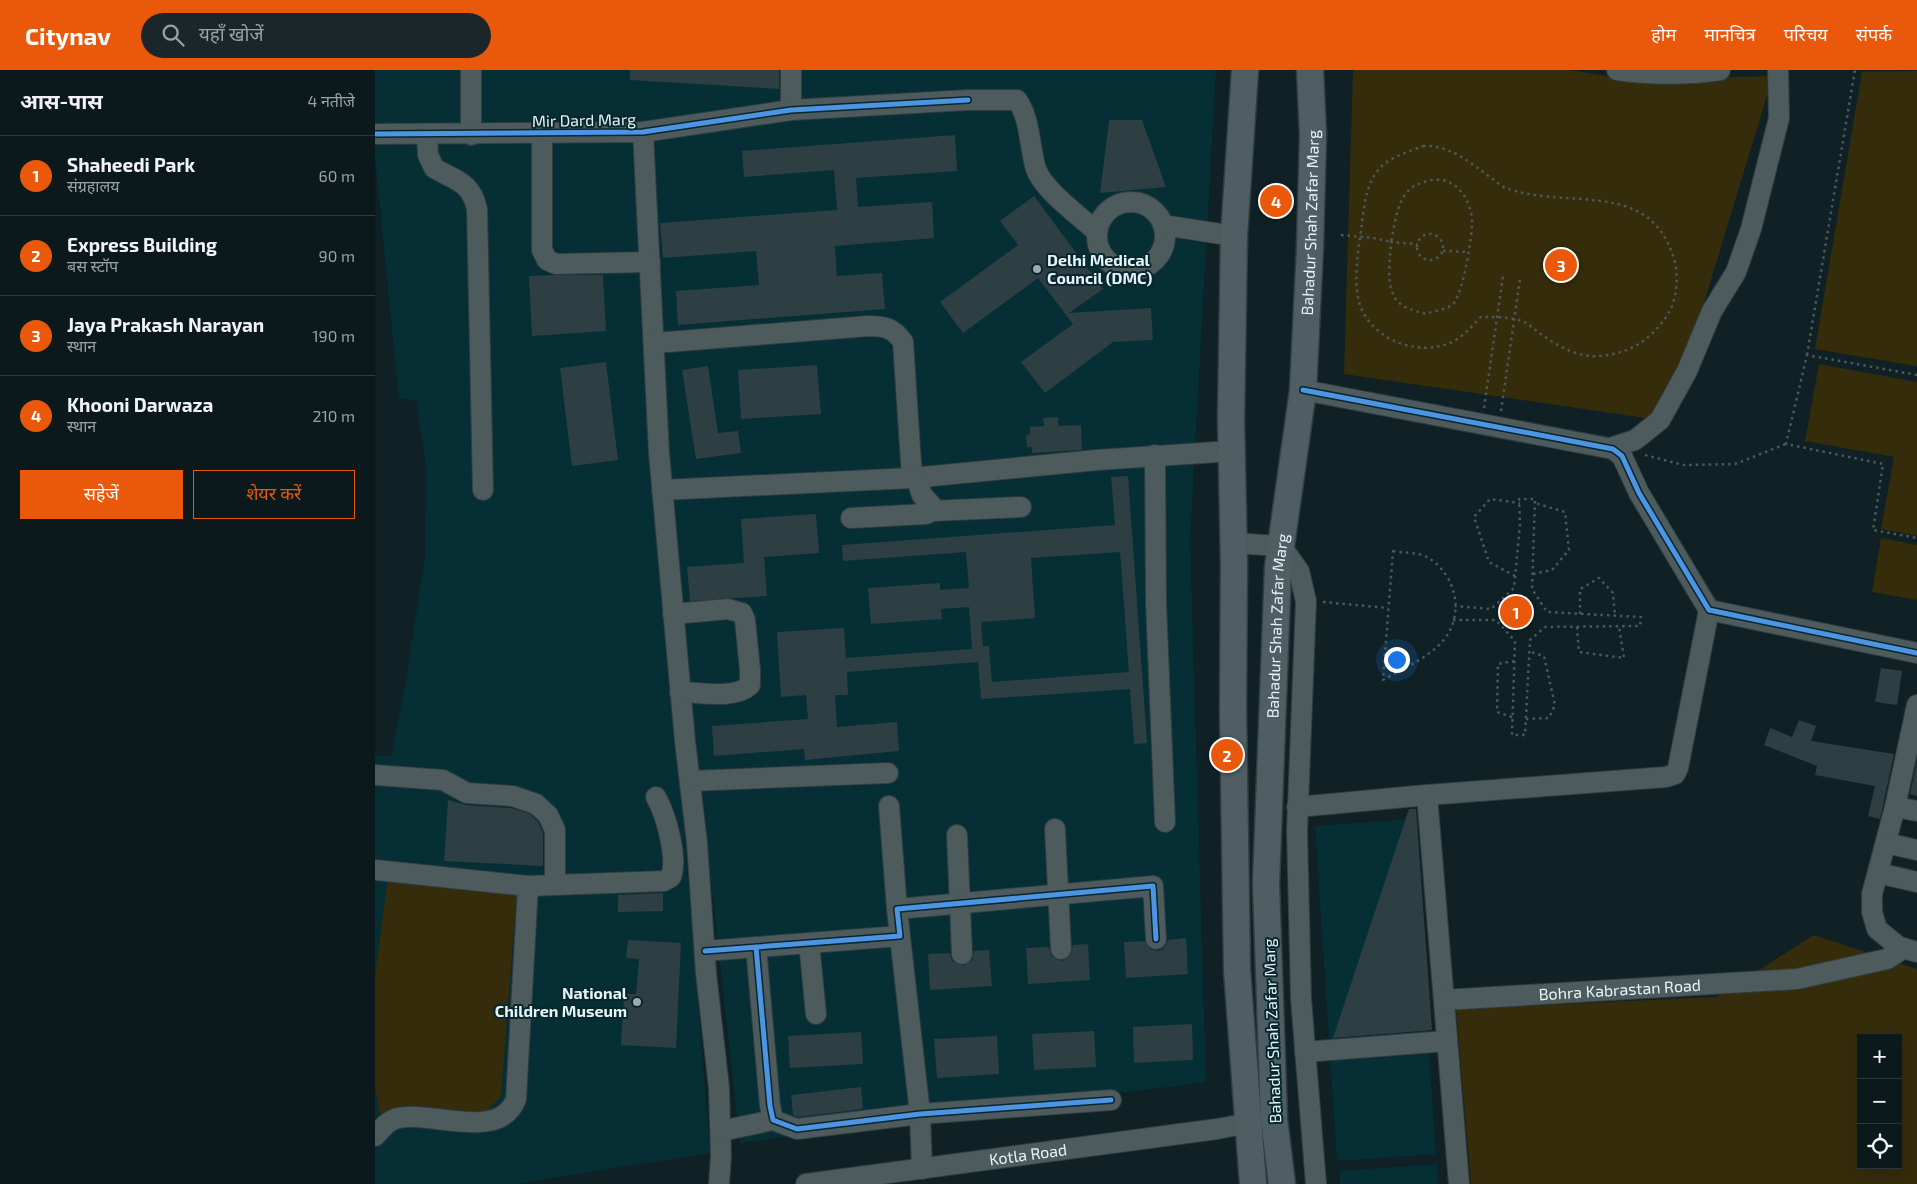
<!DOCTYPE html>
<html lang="hi">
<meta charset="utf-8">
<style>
:root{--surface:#0c191c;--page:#1a2629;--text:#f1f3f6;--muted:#9aa0a3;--line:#2c383b;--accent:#ea580c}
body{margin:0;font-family:"Exo 2","Noto Sans Devanagari",sans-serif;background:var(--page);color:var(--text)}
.controls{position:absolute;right:15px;bottom:15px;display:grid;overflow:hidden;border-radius:0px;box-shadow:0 5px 20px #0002}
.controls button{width:45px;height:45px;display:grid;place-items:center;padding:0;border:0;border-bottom:1px solid var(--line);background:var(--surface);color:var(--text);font:25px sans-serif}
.you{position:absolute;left:1021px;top:589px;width:18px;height:18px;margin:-12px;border:4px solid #fff;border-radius:50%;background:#1a73e8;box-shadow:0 0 0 8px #1a73e833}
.badge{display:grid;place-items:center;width:32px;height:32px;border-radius:50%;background:var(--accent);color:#fff;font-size:16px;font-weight:700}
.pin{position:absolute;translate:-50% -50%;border:2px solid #fff;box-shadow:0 1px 5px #0006}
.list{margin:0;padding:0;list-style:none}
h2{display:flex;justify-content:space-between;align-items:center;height:65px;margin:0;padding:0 20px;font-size:21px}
h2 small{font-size:16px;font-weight:400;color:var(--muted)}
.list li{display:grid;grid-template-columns:32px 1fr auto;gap:15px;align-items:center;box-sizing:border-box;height:80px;padding:0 20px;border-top:1px solid var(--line)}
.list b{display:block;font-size:19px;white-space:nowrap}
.list p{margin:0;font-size:16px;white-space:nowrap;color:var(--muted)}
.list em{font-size:16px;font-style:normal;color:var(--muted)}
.actions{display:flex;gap:10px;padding:15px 20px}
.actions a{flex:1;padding:11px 0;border:1px solid var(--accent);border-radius:0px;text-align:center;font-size:18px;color:var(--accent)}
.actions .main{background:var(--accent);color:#fff}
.icon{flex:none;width:28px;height:28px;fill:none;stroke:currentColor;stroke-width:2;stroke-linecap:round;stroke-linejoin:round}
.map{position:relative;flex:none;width:1542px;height:1114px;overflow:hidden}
header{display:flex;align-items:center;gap:30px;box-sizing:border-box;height:70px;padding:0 25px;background:var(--accent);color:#fff}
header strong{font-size:24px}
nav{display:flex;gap:28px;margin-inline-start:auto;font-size:18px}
.search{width:350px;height:45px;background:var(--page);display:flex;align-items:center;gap:12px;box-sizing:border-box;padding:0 18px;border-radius:28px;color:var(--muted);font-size:19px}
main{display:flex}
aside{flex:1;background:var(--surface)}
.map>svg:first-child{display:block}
.built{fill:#052e35}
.green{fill:#342c0b;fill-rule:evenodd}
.building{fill:#2d3f43;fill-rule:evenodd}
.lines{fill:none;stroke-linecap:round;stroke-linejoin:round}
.minor-casing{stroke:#313d40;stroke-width:22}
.major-casing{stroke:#313d40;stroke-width:29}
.path{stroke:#4c585b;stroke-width:2.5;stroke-dasharray:2.5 4;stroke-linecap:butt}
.minor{stroke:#4e5b5d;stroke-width:20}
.major{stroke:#4e5e62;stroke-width:26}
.cycleway-casing{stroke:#08272d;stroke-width:8}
.cycleway{stroke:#4d94e3;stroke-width:5}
.poi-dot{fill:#9aabaf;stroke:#08272d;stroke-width:2}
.labels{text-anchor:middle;stroke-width:4;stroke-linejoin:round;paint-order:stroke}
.street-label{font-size:16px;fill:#e4f5f9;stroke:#08272d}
.poi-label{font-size:16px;font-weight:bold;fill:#e4f5f9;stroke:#08272d;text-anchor:start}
</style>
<header>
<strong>Citynav</strong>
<div class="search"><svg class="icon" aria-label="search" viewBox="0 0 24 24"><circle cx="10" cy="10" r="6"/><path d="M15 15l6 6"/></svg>यहाँ खोजें</div>
<nav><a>होम</a><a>मानचित्र</a><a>परिचय</a><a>संपर्क</a></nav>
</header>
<main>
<aside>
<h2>आस-पास<small>4 नतीजे</small></h2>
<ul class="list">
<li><span class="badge">1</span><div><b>Shaheedi Park</b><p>संग्रहालय</p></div><em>60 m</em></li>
<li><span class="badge">2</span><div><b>Express Building</b><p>बस स्टॉप</p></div><em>90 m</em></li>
<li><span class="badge">3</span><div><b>Jaya Prakash Narayan</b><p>स्थान</p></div><em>190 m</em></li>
<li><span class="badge">4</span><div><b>Khooni Darwaza</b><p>स्थान</p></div><em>210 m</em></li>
</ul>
<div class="actions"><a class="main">सहेजें</a><a>शेयर करें</a></div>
</aside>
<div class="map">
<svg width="1542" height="1114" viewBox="0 0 1542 1114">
<rect width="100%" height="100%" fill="#102125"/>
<path class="built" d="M0 0H841L815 469 831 1012 365 1073 324 706 305 705 335 1083 140 1114H0V686H16L29 621 50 487 51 397 41 330 24 329 0 88Z
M1038 749 1061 1084 962 1091 940 756Z
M1062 1094 1063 1114H965L964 1101Z"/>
<path class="green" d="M978 0H1195L1255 10 1398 6 1301 325 1277 349 969 304Z
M1542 1V296L1440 279 1487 2Z
M1444 294 1542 312V466L1506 459 1519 387 1430 371Z
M1506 468 1542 475V530L1497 522Z
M13 806 142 819 126 1026 112 1041 76 1045 5 1044 0 1015V907Z
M1439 865 1542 899V1114H1096L1081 939 1341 927ZM1486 968H1523V1095H1486Z"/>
<path class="building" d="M255 0H404V19L255 10Z
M734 50H767L791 117 725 123Z
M580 65 582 101 481 108 483 137 557 132 559 168 460 176 462 206 507 203 510 239 303 255 301 221 384 215 381 181 288 188 285 153 462 140 459 100 369 107 367 81Z
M659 126 728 219 694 243 776 238 778 270 738 272 670 323 646 292 698 254 663 208 588 263 565 232 643 175 625 151Z
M176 205H228L231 261 157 266 154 206Z
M231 292 243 390 197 396 185 298Z
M442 295 446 344 366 349 363 300Z
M333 296 343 363 363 361 366 383 321 389 307 300Z
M683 347V356L706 355 707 380 657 383V377H652L651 365 655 364V357L669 356 668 348Z
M753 406 772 673 759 674 755 619 606 629 603 592 472 602 473 625H460L462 657 522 652 524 681 430 690 429 679 339 686 337 656 433 649 431 625 406 627 402 562 469 558 471 588 597 579 594 537 566 539 567 549 496 554 493 518 565 513V520L594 518 591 482 468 491 467 475 740 455 736 407ZM745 482 754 602 617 612 614 576H608L606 552 660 548 656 488Z
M441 444 444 483 389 487 392 526 315 531 312 497 369 493 366 449Z
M1506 598 1527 601 1522 635 1500 632Z
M1424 650 1441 656 1436 671 1519 684 1505 749 1493 746 1500 716 1440 705 1442 696 1389 675 1395 658 1417 667Z
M1542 691V726L1535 724Z
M73 730 91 735 136 738 155 744 163 752 168 763V796L69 791Z
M1034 739H1041L1057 960 958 968Z
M288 823V841L243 842V825Z
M811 868 813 904 751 908 749 872 770 871 775 879 782 881 788 879 793 870Z
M253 870 306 873 301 978 246 975 249 924H261L264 889 251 888Z
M713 874 715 910 653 914 651 878 674 877 676 886 687 891 696 885 698 875Z
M614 880 617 916 555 920 553 884 575 883 577 891 588 896 597 890 599 881Z
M817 954 818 990 759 993 758 957Z
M719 961 721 997 659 1000 657 964Z
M486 962 488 994 415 998 413 966Z
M622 966 624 1004 562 1008 559 969Z
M486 1017 488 1039 423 1047 418 1045 416 1025Z"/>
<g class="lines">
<g class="minor-casing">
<g id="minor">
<path d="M96 0V65"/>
<path d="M416 0V40"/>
<path d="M1242 0C1277 5 1311 5 1345 0"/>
<path d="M268 62 284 383 310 671 322 773 331 903 344 1018 346 1086 344 1114"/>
<path d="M0 64 268 62 416 40 593 30H642C656 50 654 76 661 99 668 120 706 147 722 162"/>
<path d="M167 64V180L172 190 181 194 275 192"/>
<path d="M52 65 53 85 59 98C79 110 96 111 102 139L108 420"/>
<circle cx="756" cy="166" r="34"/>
<path d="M788 155 859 166"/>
<path d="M280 273 494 256C509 256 519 258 528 272L537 408"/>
<path d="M928 320 1238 379 1247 386 1264 423 1334 540 1542 583"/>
<path d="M1235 378 1260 370 1285 350 1312 301 1337 241 1361 202 1376 159 1404 48 1403 0"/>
<path d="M780 385 781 533 790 752"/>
<path d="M287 420 537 408 722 390 857 381"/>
<path d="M557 441 646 437"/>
<path d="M476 448 551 444 557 441V436L547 425 541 407"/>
<path d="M859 473 906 476 924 501 931 531 922 761 926 929 941 1114"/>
<path d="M298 544 353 539 367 543 370 550 375 600V615C360 630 325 622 305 622"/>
<path d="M1542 635 1520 737 1497 824V842L1502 859 1524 877 1542 882"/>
<path d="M0 705 68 710 92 723 138 726 161 734 173 745 180 760V813"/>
<path d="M315 711 513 703"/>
<path d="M1052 725 1291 707 1300 704 1303 698 1334 540"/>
<path d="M514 736 522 839"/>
<path d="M922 737 1052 725 1084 1114"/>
<path d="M1520 737 1542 741"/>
<path d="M680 759 686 879"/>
<path d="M582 765 587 884"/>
<path d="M1511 773 1542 780"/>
<path d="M0 800 153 816 289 811 296 807C303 787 291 745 281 727"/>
<path d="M1503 803 1542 812"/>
<path d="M525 866 545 1044 547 1099"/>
<path d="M434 873 441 944"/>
<path d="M381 877 395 1036 398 1050 422 1059 545 1044 736 1030"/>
<path d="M330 881 525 866 522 839 778 816 781 869"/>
<path id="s1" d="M1069 930 1422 909 1512 889 1529 878"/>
<path d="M930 982 1072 971"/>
<path d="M346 1061 398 1050"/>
<path d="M0 1066C6 1060 11 1052 20 1049 53 1038 124 1074 141 1029L153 816"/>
<path id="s2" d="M431 1114 842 1059 874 1053"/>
</g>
</g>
<g class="major-casing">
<g id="major">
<path d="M870 0 859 166 856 349 859 493 858 640 862 900 878 1114"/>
<path id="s3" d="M907 1114 899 1049 891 814 903 497 928 320 935 177 938 65 935 0"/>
</g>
</g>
<path class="path" d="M1048 76C1077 75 1096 94 1118 109 1123 113 1128 118 1134 119 1194 140 1275 108 1299 189 1304 206 1302 229 1293 244 1276 270 1256 283 1225 286 1202 288 1181 275 1163 262 1158 259 1153 253 1147 251 1135 247 1118 247 1106 247 1097 256 1089 266 1077 272 1042 288 995 269 984 232 978 207 984 177 987 152 990 133 991 114 1004 99 1014 87 1034 82 1048 76Z
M1042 177a13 13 0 1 1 26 0a13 13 0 1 1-26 0Z
M966 165 999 168 1016 172C1020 155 1021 132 1035 119 1039 115 1046 113 1052 111 1078 104 1094 125 1097 149 1098 163 1088 225 1078 234 1073 239 1060 241 1053 243 1047 244 1041 241 1035 239 1007 230 1015 194 1016 172L1042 174
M1068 181 1092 182
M1432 285 1480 0
M1542 305 1432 285 1411 374 1508 394 1498 460 1542 468
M1109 338 1128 206
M1126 341 1145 209
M1270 385 1308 395 1360 394 1411 374
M1018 481C1028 483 1043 482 1052 487 1082 504 1091 547 1066 573 1051 589 1027 599 1008 610Z
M1158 504 1177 500 1194 480 1190 442 1160 433
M1140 506 1114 492 1099 447 1115 429 1145 433
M948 532 1013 538
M1205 544V519L1224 508 1238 523 1240 546
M1078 550H1121L1140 571 1137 665H1150L1155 570 1170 557 1265 556 1266 547 1172 542 1157 519 1160 429H1144L1145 454 1139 518 1116 539 1080 536
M1202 557 1204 582 1249 588 1244 556
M1137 647 1122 642 1123 594 1139 591
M1151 649 1174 648 1180 635 1169 586 1156 582"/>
<use href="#minor" class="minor"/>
<use href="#major" class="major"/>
<g class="cycleway-casing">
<path id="cycleway" d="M0 64 268 62 416 40 593 30
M928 320 1238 379 1247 386 1264 423 1334 540 1542 583
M381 877 395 1036 398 1050 422 1059 545 1044 736 1030
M330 881 525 866 522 839 778 816 781 869"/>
</g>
<use href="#cycleway" class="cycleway"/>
</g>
<g class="poi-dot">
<circle cx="662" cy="199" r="5"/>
<circle cx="262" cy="932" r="5"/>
</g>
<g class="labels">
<g class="street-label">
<text transform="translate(209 50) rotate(-1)" y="6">Mir Dard Marg</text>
<text dy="6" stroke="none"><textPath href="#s3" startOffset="964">Bahadur Shah Zafar Marg</textPath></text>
<text dy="6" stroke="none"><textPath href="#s3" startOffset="559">Bahadur Shah Zafar Marg</textPath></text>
<text dy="6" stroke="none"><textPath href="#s1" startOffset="176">Bohra Kabrastan Road</textPath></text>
<text transform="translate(897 961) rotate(-92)" y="6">Bahadur Shah Zafar Marg</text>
<text dy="6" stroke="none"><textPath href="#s2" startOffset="224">Kotla Road</textPath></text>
</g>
<g class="poi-label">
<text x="672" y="196">Delhi Medical<tspan x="672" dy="18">Council (DMC)</tspan></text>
<text x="252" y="929" text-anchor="end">National<tspan x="252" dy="18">Children Museum</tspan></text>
</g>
</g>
</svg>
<div class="controls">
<button>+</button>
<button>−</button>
<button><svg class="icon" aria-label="locate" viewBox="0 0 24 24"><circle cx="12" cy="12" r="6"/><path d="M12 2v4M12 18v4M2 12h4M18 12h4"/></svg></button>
</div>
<div class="you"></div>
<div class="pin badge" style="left:1141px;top:542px">1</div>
<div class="pin badge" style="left:852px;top:685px">2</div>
<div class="pin badge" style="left:1186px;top:195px">3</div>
<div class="pin badge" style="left:901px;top:131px">4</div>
</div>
</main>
